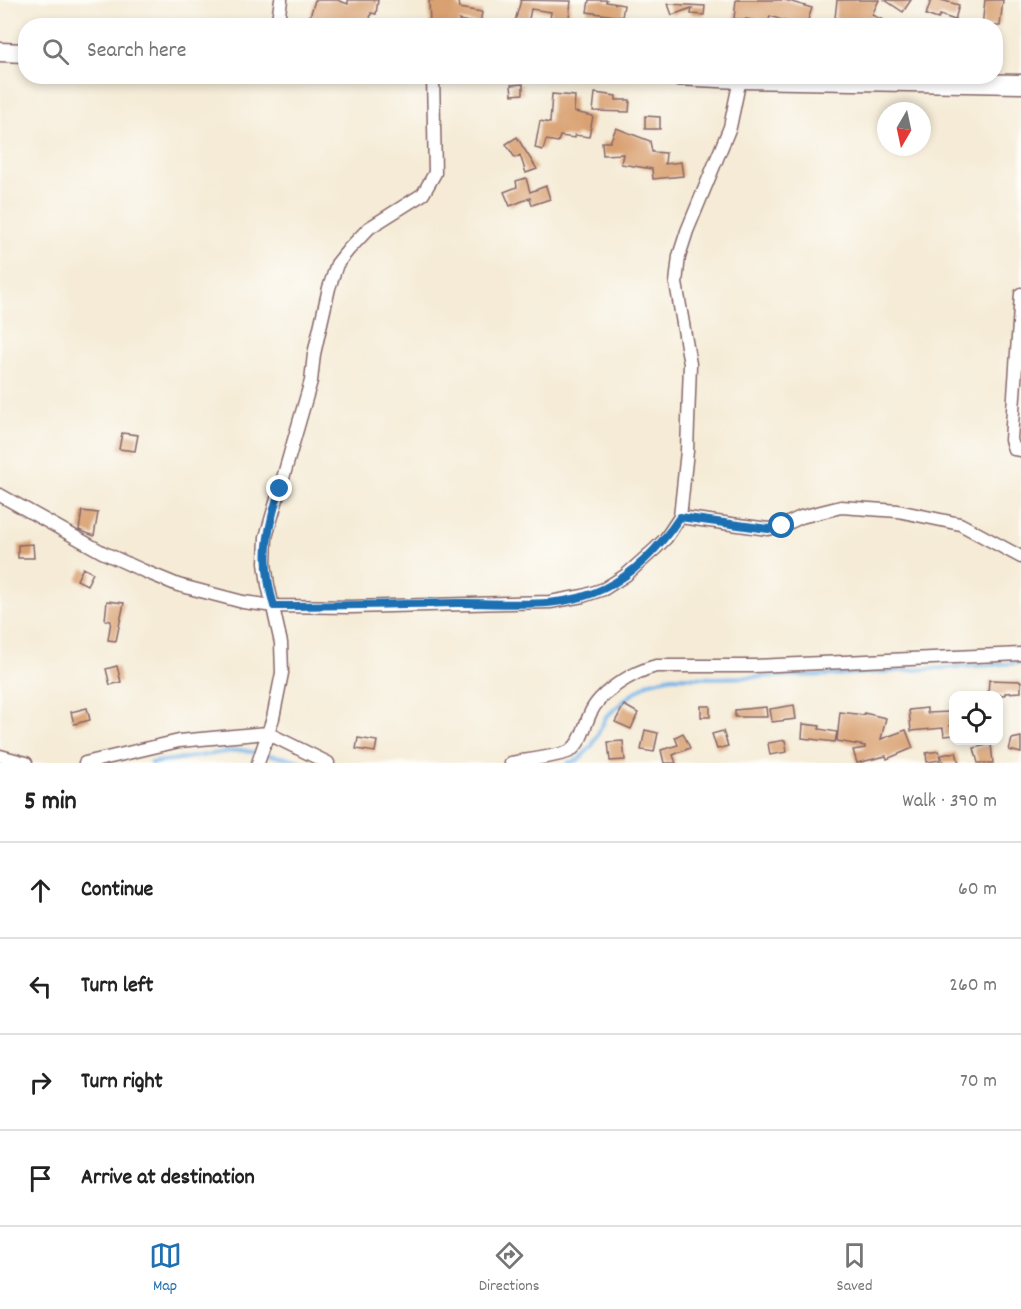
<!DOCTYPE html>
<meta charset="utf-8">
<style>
:root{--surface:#fff;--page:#f2f2f2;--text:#222;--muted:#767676;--line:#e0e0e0;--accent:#1f6fb2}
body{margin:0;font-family:Dekko,sans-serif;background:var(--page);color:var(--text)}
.controls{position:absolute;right:18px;bottom:18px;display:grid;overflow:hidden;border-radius:12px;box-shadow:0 3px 9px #0003}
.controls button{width:54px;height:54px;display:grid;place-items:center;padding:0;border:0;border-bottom:2px solid var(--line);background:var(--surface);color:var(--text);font:30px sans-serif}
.compass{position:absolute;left:877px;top:102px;width:54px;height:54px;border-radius:50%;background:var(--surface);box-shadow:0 3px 9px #0003;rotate:189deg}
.stop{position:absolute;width:18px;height:18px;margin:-14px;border:4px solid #1f6fb2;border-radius:50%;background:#fff}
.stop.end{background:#1f6fb2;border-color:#fff;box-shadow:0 2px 6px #0008}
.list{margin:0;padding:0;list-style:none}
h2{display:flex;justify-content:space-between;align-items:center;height:78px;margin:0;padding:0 24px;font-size:26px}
h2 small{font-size:20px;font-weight:400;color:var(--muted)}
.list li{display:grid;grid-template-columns:39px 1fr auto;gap:18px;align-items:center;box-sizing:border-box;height:96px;padding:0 24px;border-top:2px solid var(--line)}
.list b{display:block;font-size:22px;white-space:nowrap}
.list em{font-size:20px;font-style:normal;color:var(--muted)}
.icon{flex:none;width:33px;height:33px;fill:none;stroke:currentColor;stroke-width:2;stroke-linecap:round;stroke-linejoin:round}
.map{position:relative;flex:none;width:1021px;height:763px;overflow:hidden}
.search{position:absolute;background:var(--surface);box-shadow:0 3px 9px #0003;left:18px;right:18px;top:18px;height:66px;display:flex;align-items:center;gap:15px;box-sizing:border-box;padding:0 21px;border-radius:24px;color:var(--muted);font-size:22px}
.sheet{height:462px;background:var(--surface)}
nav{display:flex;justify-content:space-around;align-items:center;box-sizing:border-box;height:84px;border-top:2px solid var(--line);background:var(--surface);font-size:16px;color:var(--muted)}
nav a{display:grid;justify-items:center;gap:3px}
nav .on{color:var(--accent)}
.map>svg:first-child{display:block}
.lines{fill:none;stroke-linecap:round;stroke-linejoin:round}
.stream{stroke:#75b4e9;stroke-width:4}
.building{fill:#d9a071}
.street-casing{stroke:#866667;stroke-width:15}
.secondary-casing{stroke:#866667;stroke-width:21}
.street{stroke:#fff;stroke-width:12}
.secondary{stroke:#fff;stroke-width:18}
.route{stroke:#1f6fb2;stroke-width:8}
</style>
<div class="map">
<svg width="1021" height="763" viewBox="0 0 1021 763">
<rect width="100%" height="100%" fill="#fdfcf7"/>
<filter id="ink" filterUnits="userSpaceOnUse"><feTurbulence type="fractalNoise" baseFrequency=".0167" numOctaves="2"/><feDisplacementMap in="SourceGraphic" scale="12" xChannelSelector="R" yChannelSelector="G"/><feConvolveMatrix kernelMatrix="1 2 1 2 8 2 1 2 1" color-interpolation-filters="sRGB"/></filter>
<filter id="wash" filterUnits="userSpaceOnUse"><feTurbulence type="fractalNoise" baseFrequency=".008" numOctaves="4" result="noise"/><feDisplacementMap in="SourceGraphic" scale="24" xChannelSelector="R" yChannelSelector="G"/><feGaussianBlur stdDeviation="1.35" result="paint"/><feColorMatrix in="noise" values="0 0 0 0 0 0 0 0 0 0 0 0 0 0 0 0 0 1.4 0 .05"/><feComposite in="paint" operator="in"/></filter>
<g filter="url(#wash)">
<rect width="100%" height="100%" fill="#f5ebd6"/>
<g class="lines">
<path class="stream" d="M151 763 240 750 293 759 303 763
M568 763 578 760 592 746 606 717 627 698 650 682 672 677 714 678 835 675 1021 663"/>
</g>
<g id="blocks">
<path class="building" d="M315 0H337L348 4V0H378L376 14 371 13 369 26 336 23 335 26H307Z
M429 0H458L459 8 482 12 480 24 459 20V26H430Z
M521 0 571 1 568 26H549L551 12 531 9 528 24 515 21Z
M589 0H607L606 2 624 5 622 17 587 12Z
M736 0H785L812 8 806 26H800L770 16 768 23 746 19V20L734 19Z
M837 0H879L872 15 897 26H850V20L835 18Z
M885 0H911L903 12Z
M931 0H941L959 5 955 20 940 15 938 19 926 15Z
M985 0H1003L1000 26H982Z
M668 4 705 6 704 15 691 14 692 8 672 15Z
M523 84V94L512 95 511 85Z
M595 93 616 96V100H630L629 112 593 111Z
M552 94 575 96 574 112 593 116 589 137 575 135V138L560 136 558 142 546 140 543 150 535 148 540 121 550 123Z
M645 116 660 117V129H645Z
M616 128 650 141 652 152 666 153 665 164 681 162 683 176 653 179 652 169 621 164 623 154 603 155 602 142H610Z
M517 137 523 147 537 169 526 173 520 155 515 158 506 144Z
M526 178 530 192 546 186 550 199 532 205 530 198 510 206 504 192 517 187 516 181Z
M122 433 138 435 135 451 119 449Z
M82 511 98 513 94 536 79 530Z
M33 544 34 558H18V545Z
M83 568 93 573 87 585 77 580Z
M107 601 124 603 116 641 108 640 111 621 105 620Z
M117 666 121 682 110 685 106 669Z
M989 680 1021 681V692L1005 693V695L988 694Z
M624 705 638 713 631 729 615 722Z
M794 705 796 719 772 722 770 709Z
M701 706H710V717H701Z
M766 707 767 717H735V710Z
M87 708 90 720 74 724 71 712Z
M927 708V713L950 712V726L954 725V735L944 736 943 728 911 731 909 710Z
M840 712 864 715V713L886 718 881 739 906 730 913 748 887 759 886 756 857 763 853 750 865 748V746L837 741Z
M803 724 820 726 819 729 837 732 835 742 802 738Z
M645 730 658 733 654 752 641 750Z
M723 731 728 746 717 749 712 734Z
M683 733 690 748 673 755 676 763H664L661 750 678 745 675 737Z
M1021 737V753L1009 750 1012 739Z
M358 738 377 741 375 752 356 749Z
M785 740 787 752 770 755 768 743Z
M623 741 625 760 610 761 608 742Z
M991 744 993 763H978L974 748Z
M939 751 940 760 927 762 926 753Z
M956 752 959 763H943L941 755Z"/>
</g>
</g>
<g filter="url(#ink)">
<use href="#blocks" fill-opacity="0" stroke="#866667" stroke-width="1.5"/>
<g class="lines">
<g class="street-casing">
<path id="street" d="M277 26 281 0
M1021 294 1011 440 1014 449 1021 450
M0 495 102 552 144 571 178 585 243 602 274 606 351 607 550 602 583 596 604 589 626 575 655 549 666 538 680 517 687 451 690 364 676 283 679 256 687 231 730 127 740 79
M680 517 768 529 782 526 801 517 841 507 898 511 960 524 1021 557
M0 756 26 763
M85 763 179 741 267 733 328 763
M258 763 273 718 282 673 281 643 268 585 265 563 266 537 311 381 314 354 329 288 337 264 349 249 369 228 423 194 435 173 433 76
M511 763C521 761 565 755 570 751 582 742 584 727 590 714 599 692 633 672 656 666H754L1021 654"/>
</g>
<g class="secondary-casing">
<path id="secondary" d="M0 52 26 53
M676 76 740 79 1021 84"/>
</g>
<use href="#street" class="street"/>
<use href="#secondary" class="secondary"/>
</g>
</g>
<g class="lines" filter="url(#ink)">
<path class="route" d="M280 489C266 532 261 562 274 606 335 606 395 604 456 603 504 602 560 611 605 588 635 573 661 545 680 517L768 529 782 526"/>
</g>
</svg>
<div class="controls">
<button><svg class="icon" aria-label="locate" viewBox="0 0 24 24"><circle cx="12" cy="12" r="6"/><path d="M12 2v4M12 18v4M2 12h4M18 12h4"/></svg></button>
</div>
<svg class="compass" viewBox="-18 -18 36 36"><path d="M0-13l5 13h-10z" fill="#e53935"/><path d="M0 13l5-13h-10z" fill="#767676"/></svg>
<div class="stop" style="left:782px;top:526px"></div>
<div class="stop end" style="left:280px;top:489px"></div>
<div class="search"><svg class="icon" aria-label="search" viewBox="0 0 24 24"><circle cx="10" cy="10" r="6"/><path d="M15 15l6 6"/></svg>Search here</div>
</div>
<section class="sheet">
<h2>5 min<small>Walk · 390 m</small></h2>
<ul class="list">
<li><svg class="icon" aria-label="ahead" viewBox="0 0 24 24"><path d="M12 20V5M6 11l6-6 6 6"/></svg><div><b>Continue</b></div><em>60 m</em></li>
<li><svg class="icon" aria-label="left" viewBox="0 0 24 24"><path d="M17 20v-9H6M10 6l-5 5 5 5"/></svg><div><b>Turn left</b></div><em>260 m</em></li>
<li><svg class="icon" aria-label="right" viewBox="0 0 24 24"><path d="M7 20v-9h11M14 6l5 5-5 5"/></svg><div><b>Turn right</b></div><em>70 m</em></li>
<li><svg class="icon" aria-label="arrive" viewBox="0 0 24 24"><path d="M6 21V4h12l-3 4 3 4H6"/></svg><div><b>Arrive at destination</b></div></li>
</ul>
</section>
<nav>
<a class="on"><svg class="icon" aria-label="map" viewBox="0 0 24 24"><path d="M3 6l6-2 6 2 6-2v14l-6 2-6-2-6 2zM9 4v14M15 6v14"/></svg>Map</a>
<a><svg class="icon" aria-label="directions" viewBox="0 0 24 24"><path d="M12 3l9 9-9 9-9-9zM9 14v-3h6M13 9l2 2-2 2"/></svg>Directions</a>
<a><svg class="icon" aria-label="saved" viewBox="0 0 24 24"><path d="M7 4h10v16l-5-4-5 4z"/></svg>Saved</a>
</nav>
